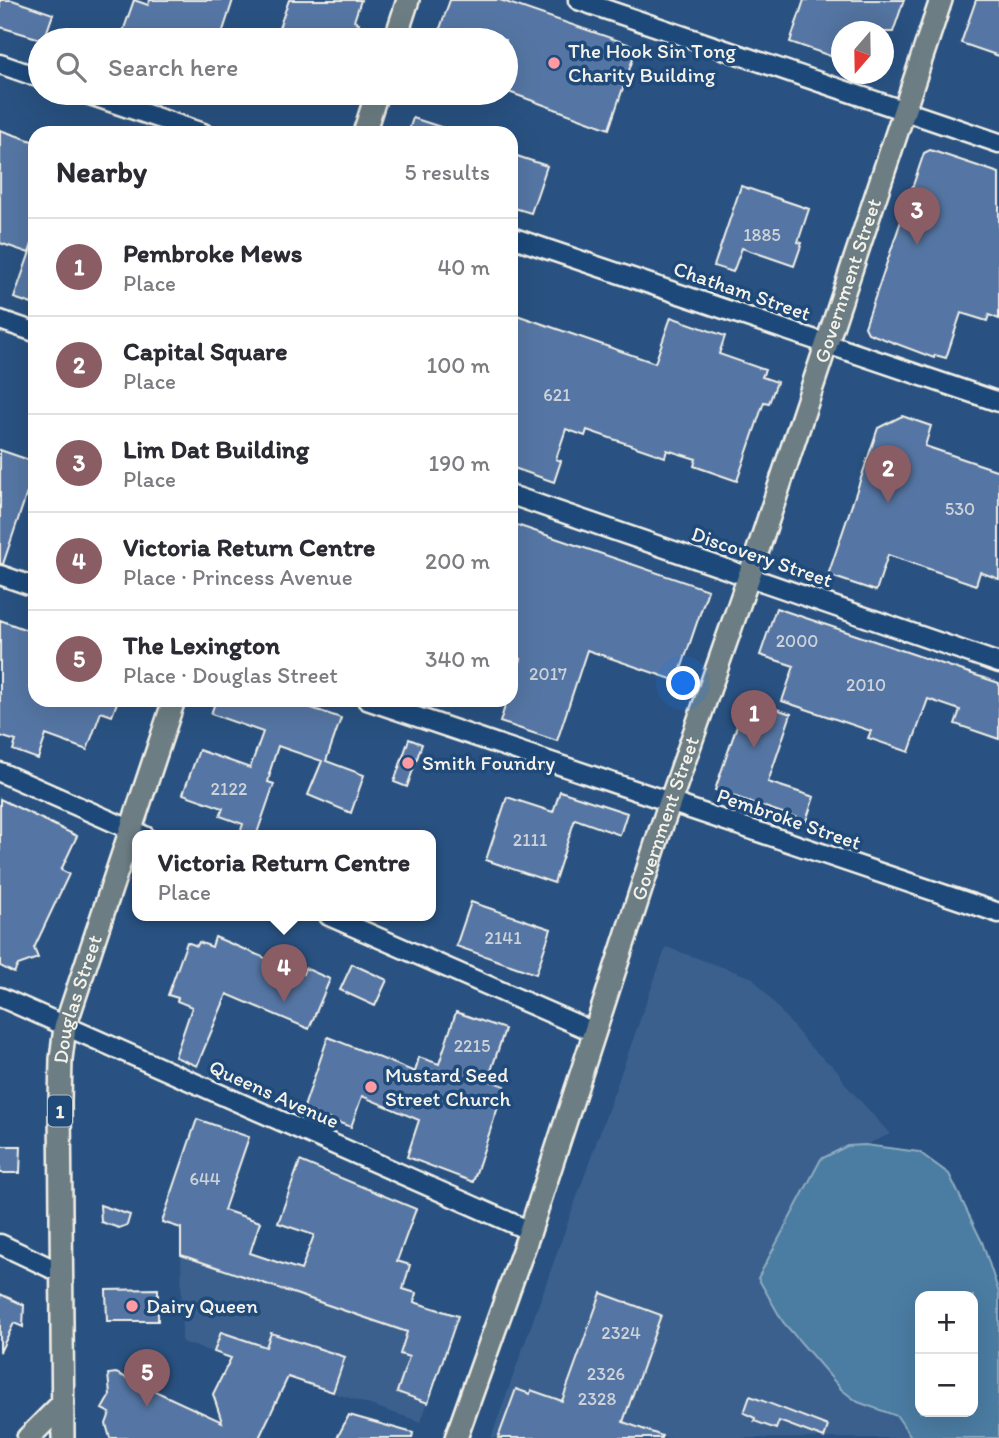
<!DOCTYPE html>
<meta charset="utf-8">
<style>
:root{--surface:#fff;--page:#f7f7f7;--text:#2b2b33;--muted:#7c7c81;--line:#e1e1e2;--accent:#8a5d65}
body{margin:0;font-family:Itim,sans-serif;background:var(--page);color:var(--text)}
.controls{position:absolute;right:21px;bottom:21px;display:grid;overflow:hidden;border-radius:14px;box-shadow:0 7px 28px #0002}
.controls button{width:63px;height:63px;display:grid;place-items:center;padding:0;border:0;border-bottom:2px solid var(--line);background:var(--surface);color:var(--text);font:35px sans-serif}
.compass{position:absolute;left:831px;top:21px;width:63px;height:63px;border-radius:50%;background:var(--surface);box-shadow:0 7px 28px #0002;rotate:200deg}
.you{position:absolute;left:684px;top:684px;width:24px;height:24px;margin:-18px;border:5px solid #fff;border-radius:50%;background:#1a73e8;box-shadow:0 0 0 10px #1a73e833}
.badge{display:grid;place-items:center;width:46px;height:46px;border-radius:50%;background:var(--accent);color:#fff;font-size:23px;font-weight:700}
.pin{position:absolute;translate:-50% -58px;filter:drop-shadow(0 2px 4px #0008)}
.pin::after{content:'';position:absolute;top:37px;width:24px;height:21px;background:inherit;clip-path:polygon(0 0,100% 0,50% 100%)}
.popup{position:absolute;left:132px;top:830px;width:304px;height:91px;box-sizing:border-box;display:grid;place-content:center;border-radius:14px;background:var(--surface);filter:drop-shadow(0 2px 5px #0005);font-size:23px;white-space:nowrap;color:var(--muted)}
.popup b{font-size:26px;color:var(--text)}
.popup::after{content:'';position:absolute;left:50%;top:100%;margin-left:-14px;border:14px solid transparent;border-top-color:var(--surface)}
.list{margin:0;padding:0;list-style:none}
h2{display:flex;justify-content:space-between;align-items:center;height:91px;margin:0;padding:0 28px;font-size:30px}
h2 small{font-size:23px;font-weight:400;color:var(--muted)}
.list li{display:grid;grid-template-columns:46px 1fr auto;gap:21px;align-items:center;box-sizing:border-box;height:98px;padding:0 28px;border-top:2px solid var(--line)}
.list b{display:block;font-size:26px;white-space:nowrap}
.list p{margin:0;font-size:23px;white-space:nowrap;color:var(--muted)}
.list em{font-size:23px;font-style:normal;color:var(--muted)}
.icon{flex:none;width:38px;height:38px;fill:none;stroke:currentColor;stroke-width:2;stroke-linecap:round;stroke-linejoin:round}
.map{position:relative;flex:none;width:999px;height:1438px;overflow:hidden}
.search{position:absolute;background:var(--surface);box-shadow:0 7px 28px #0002;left:28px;top:28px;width:490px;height:77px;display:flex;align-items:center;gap:18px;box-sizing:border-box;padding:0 24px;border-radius:38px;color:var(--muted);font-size:26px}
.panel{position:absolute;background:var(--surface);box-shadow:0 7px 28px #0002;left:28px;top:126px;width:490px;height:581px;border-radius:21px}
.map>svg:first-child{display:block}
.built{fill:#3a608e}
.water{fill:#4b7ca2;stroke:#8fabbe;stroke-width:2;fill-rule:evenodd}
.building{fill:#5576a4;stroke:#f4f1e8;stroke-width:2}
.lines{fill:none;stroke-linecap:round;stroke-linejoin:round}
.minor-casing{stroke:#f4f1e8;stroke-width:23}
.major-casing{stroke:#f4f1e8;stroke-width:26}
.minor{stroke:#1f4a7a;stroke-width:18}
.major{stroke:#6c7e84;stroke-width:21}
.poi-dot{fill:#ff9aa2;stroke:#1f4a7a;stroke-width:2.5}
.labels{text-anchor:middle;stroke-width:7;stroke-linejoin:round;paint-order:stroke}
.number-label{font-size:18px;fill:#ccd2d7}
.shield{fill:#1f4a7a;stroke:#b4bfc7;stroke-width:2}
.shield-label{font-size:19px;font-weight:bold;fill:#f4f1e8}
.poi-label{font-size:21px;fill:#f4f1e8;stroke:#1f4a7a;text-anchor:start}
.street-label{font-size:21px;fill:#f4f1e8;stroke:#1f4a7a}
</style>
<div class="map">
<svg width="999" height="1438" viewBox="0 0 999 1438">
<rect width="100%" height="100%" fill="#295282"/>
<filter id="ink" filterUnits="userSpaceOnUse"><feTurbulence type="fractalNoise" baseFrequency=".0143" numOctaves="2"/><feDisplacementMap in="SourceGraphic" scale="14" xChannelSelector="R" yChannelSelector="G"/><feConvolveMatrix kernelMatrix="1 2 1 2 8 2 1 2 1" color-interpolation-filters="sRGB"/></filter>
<g filter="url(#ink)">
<path class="built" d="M666 947 753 978 811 1048 837 1070 846 1085 890 1134 865 1145 847 1146 821 1159 779 1237 783 1322 842 1390 858 1402 897 1416 912 1438H491Z
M181 1229 372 1294 447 1346 421 1422 182 1342Z"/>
<path class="water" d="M865 1145 919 1152 949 1174 982 1242 999 1293V1438H912L897 1416 858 1402 842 1390 783 1322 758 1278 821 1159 847 1146ZM920 1296H973V1412H920Z"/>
<path class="building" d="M0 0H12L53 14 44 40 0 27Z
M134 0 148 5 150 0H233L220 40H120Z
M289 0H361L354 21 359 23 354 40H302L303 36 279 28Z
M450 0H500L637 47 609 129 506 91V40H436Z
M804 0H904L893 32H842V60L790 42Z
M976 0H999V56L961 43Z
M413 118 450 130V133H408Z
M0 130 35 142V235L29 253 0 243Z
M930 150 999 173V319L989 315 987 321 961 313 946 358 935 355 934 358 868 333 865 327 924 153Z
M511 154 547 166 531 213 511 207Z
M741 186 809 209 798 242 802 243 794 266 742 248 733 272 714 266Z
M33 243H35V305L14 298Z
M511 313 655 363 671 317 725 336 719 354 765 370 762 377 777 382 769 403 764 402 737 481 694 466 696 459 667 450 665 457 587 430 585 436 566 429 556 459 561 461 554 482 511 467Z
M902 416 931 426 925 446 999 471V579L980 572 976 585 888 555 876 591 828 575 878 428Z
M0 450 35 462V489L29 487 3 564H0Z
M511 523 708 590 677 681 587 650 557 741 500 722 507 700H511V688L521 659 511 656Z
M776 608 999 683V739L955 724 960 710 928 699 909 752 868 738 871 731 782 701 794 666 760 655Z
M0 620 35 633V700H118L112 716 101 712 87 750 46 735 38 759 13 750 16 741 0 736Z
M746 699 791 714 768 782 814 797 806 821 715 790Z
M216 700H288L341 718 326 761 364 775 351 813 308 795 322 761 278 746 269 774H270L268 782 274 784 256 836H239L243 824 220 816 223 808 183 794 199 750 250 768 263 732 211 714Z
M409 739 422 744 407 787 394 782Z
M560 791 627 813 620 835 575 819 554 883 486 860 507 797 553 812Z
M0 799 77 836 61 870 69 874 34 948 38 958 18 965 14 973 0 966Z
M471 902 551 929 536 974 456 946Z
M215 937 303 974 305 968 330 979 309 1029 227 994 197 1066 175 1057 192 1007 177 1001 178 998 168 995 187 942 197 946 199 942 212 947Z
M352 964 387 980 375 1006 340 990Z
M456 1012 505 1029 488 1080 505 1086 473 1182 407 1157 419 1120 362 1096 351 1127 303 1110 328 1037 415 1072 419 1057 439 1064Z
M197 1119 249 1137 224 1210 260 1222 250 1253 301 1270 314 1235 278 1223 300 1161 416 1209 397 1261 410 1265 403 1289 416 1293 414 1302 458 1316 428 1403 397 1392 409 1357 400 1354 407 1332 181 1255V1228L162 1222Z
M0 1146H21L20 1173H0Z
M100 1205 130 1215 127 1225 119 1228 101 1222Z
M158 1289V1321H107L106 1290Z
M601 1293 661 1315 623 1422 662 1436V1438H498L516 1389 530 1394 531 1390 562 1401Z
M0 1294 24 1305 23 1327 14 1323 0 1352Z
M221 1332 266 1347 271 1333 345 1357 333 1392 288 1377 259 1438H110L106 1424 110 1413 102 1409 110 1395 108 1374 116 1373 222 1422 213 1394 231 1358 214 1352Z
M750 1396 828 1426 824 1438 779 1421 776 1429 754 1421 755 1418 744 1413Z
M349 1415 413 1433 412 1438H337Z"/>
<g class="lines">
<g class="minor-casing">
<path id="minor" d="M578 0 999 143
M0 64 40 78
M84 93 203 133
M511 237 999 402
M0 320 35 332
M511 495 999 663
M0 575 35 587
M367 700 999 913
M0 772 145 836
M329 916 594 1032
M0 997 530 1231
M0 1244 61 1273"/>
</g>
<g class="major-casing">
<g id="major">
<path d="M395 40 408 0"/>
<path d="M364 133 377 93"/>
<path d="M28 1438 63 1403"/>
<path id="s1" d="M63 1438 60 1101 61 1059 65 1027 174 700"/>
<path id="s2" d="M456 1438 530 1231 661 828 756 556 941 0"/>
</g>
</g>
<use href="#minor" class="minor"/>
<use href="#major" class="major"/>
</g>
</g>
<g class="poi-dot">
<circle cx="554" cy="63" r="7"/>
<circle cx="408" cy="763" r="7"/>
<circle cx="371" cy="1087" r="7"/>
<circle cx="132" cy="1306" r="7"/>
</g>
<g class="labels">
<g class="number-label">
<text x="762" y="241">1885</text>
<text x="557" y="401">621</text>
<text x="960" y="515">530</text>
<text x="797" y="647">2000</text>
<text x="548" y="680">2017</text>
<text x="866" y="691">2010</text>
<text x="229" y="795">2122</text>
<text x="530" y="846">2111</text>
<text x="503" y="944">2141</text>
<text x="472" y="1052">2215</text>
<text x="205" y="1185">644</text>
<text x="621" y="1339">2324</text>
<text x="606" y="1380">2326</text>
<text x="597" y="1405">2328</text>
</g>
<rect class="shield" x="48" y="1095.5" width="24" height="31" rx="5"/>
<g class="shield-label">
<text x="60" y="1118">1</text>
</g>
<g class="poi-label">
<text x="568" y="58">The Hook Sin Tong<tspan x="568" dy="24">Charity Building</tspan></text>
<text x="422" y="770">Smith Foundry</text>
<text x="385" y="1082">Mustard Seed<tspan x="385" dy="24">Street Church</tspan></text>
<text x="146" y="1313">Dairy Queen</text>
</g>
<g class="street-label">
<text dy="7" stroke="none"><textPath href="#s2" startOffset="1222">Government Street</textPath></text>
<text transform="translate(742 291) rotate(19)" y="7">Chatham Street</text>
<text transform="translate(762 557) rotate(19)" y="7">Discovery Street</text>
<text dy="7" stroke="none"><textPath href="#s2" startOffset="654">Government Street</textPath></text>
<text transform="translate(789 819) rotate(19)" y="7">Pembroke Street</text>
<text dy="7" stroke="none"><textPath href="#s1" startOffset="441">Douglas Street</textPath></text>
<text transform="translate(274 1094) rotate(24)" y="7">Queens Avenue</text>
</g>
</g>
</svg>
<div class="controls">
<button>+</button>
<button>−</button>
</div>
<svg class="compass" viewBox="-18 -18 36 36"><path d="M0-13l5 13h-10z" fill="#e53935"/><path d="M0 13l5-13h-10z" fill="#7c7c81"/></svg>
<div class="you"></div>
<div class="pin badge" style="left:754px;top:748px">1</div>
<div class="pin badge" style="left:888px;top:503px">2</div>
<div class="pin badge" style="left:917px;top:245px">3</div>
<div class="pin badge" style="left:284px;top:1002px">4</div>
<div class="popup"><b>Victoria Return Centre</b>Place</div>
<div class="pin badge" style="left:147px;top:1407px">5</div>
<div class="search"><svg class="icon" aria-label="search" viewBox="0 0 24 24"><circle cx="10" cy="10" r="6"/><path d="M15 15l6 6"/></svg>Search here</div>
<section class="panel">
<h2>Nearby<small>5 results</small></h2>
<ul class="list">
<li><span class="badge">1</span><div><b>Pembroke Mews</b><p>Place</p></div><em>40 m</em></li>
<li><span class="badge">2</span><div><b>Capital Square</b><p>Place</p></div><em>100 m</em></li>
<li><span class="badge">3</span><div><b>Lim Dat Building</b><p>Place</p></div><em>190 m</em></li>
<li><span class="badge">4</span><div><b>Victoria Return Centre</b><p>Place · Princess Avenue</p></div><em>200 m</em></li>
<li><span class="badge">5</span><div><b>The Lexington</b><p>Place · Douglas Street</p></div><em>340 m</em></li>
</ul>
</section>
</div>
